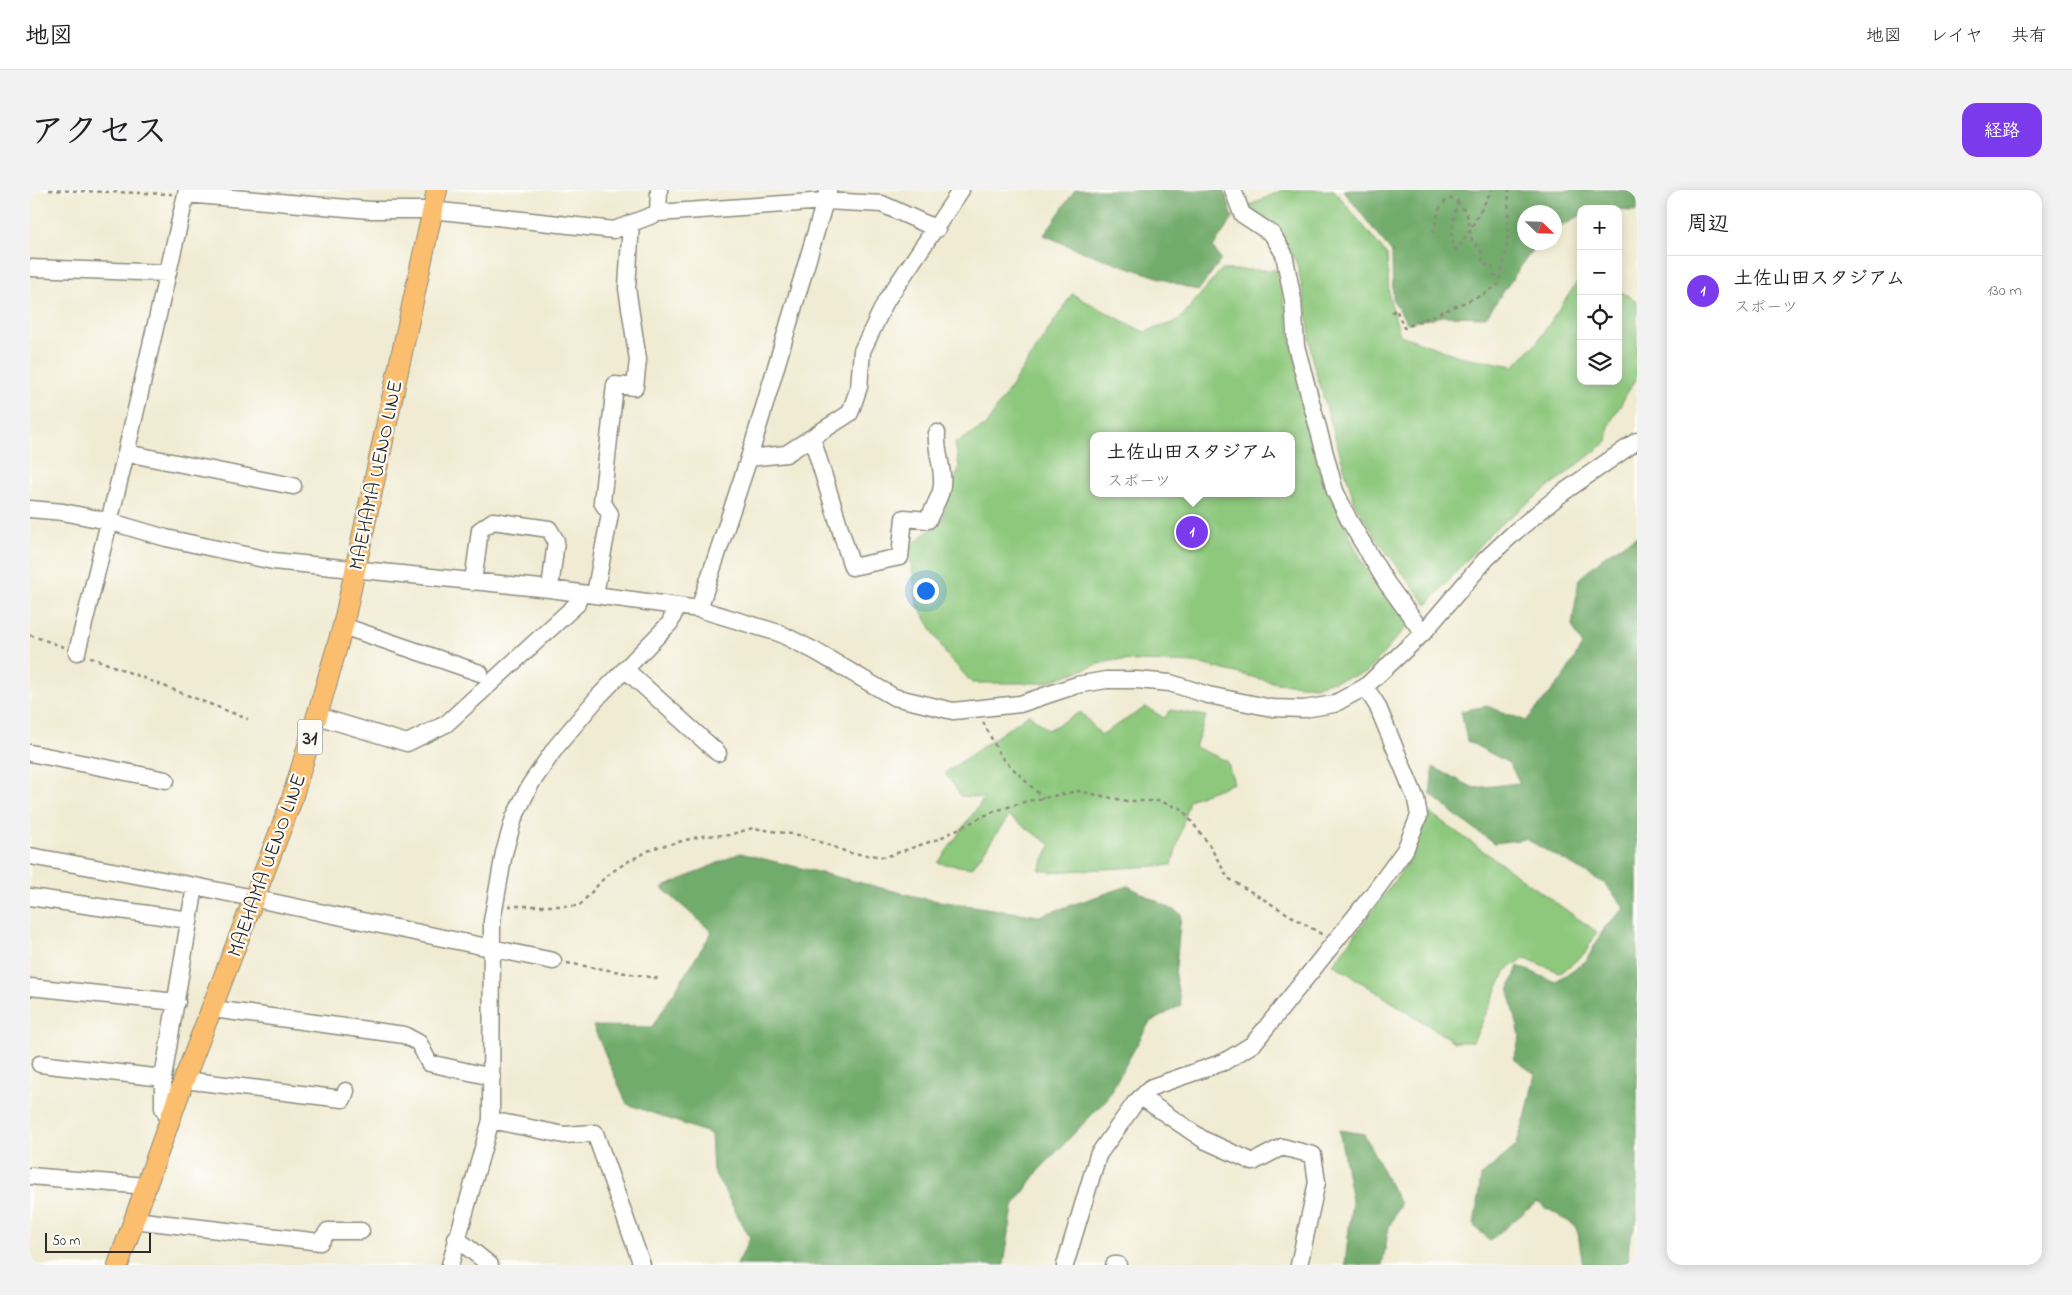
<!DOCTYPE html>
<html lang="ja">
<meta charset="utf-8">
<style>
:root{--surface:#fff;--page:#f2f2f2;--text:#202124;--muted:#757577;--line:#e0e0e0;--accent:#7c3aed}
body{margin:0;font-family:"Indie Flower","Klee One",sans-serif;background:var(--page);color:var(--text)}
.controls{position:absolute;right:15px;top:15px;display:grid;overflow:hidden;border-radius:10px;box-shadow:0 2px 12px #0003}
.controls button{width:45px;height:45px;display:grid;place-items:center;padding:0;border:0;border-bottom:1px solid var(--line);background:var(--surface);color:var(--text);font:25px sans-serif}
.compass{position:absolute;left:1487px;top:15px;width:45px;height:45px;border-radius:50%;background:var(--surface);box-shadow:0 2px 12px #0003;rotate:113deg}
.scale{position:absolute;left:15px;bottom:12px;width:106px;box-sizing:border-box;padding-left:5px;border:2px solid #2b2b2b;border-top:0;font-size:14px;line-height:18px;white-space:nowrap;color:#2b2b2b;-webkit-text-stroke:4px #fdfcf7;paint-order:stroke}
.you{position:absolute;left:895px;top:400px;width:18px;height:18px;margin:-12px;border:4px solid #fff;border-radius:50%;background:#1a73e8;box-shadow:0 0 0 8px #1a73e833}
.badge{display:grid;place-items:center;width:32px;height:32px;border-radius:50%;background:var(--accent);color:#fff;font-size:16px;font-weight:700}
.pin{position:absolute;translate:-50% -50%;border:2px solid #fff;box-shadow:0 1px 5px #0006}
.popup{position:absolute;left:1060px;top:242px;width:205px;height:65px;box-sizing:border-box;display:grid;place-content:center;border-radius:10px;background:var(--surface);filter:drop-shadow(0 1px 4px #0005);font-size:16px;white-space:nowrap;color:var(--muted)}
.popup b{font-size:19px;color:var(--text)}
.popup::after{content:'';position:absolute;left:50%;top:100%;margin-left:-10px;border:10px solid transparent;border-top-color:var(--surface)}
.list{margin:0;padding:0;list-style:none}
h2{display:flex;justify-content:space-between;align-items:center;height:65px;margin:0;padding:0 20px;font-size:21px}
h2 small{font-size:16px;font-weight:400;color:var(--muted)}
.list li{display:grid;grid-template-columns:32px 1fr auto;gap:15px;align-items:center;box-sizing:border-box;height:70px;padding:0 20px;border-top:1px solid var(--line)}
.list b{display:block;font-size:19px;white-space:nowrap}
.list p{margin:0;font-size:16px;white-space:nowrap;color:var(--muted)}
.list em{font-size:16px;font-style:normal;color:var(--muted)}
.icon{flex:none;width:28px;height:28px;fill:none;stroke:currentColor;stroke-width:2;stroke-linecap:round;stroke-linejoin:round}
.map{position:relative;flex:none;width:1607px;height:1075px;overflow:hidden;border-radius:15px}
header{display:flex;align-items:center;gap:30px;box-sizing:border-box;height:70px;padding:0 25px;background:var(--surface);border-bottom:1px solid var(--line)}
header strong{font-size:24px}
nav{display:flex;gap:28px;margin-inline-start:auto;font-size:18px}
.intro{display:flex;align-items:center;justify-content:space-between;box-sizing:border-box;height:120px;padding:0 30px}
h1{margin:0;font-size:35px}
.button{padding:12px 22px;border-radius:15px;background:var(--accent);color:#fff;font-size:18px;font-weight:700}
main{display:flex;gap:30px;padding:0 30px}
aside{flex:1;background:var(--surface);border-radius:15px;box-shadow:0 2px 12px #0003}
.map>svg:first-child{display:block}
.green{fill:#8dc87d;stroke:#5c7a54;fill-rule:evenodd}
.forest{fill:#72ac6c;stroke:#4e6c4c}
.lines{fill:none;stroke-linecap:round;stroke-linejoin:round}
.minor-casing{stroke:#8e8b7e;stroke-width:19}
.major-casing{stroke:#8e8b7e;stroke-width:22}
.path{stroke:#8e8b7e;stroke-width:2.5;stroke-dasharray:4 4;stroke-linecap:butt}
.minor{stroke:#fff;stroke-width:16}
.major{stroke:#fabe6e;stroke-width:20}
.labels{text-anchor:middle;stroke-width:4.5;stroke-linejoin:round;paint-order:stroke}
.shield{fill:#fdfcf7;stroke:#6a6a68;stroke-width:1}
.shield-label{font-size:20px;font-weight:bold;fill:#2b2b2b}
.street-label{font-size:21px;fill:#2b2b2b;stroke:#fdfcf7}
</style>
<header>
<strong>地図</strong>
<nav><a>地図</a><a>レイヤ</a><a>共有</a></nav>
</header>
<div class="intro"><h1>アクセス</h1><a class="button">経路</a></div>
<main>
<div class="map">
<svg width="1607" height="1075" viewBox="0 0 1607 1075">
<rect width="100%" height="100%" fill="#fdfcf7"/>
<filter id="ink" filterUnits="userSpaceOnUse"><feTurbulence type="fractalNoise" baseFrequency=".02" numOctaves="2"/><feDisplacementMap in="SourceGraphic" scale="10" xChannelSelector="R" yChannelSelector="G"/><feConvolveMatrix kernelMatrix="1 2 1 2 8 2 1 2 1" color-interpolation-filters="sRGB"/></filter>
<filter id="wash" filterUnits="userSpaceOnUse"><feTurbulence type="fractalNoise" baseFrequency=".0096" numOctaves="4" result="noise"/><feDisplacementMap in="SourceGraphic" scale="20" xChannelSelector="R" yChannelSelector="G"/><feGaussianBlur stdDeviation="1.12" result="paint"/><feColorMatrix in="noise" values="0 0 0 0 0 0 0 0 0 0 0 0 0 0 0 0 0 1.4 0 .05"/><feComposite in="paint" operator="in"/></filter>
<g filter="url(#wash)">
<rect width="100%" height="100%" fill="#f0ebd2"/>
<path class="green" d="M1252 0H1304L1357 65 1359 106 1370 145 1429 166 1484 176 1508 151 1551 86V191H1588V100L1607 111V186L1579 235 1577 252 1462 341 1397 415 1348 351 1325 314 1282 169 1277 122 1267 74 1246 37 1216 17Z
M1191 80H1247L1290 284 1340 388 1385 428 1336 483 1285 496 1246 493 1167 473 1081 470 1014 493H942L916 464 887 414 879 357 912 330 929 277 925 253 955 236 1042 104 1114 142 1148 131ZM1063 246H1261V303H1063Z
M1116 517 1134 528 1141 520 1176 526 1165 557 1197 571 1204 593 1159 610 1142 675 1021 682 1009 680 1021 655 979 626 942 678 908 673 954 608 931 606 915 583 999 524 1018 540 1051 522 1071 545Z
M1400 623 1567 742 1555 763 1531 783 1495 768 1476 780 1443 852H1424L1303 774 1377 674Z"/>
<path class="forest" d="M1045 0H1194L1203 28 1183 57 1191 70 1168 101 1051 61 1014 45Z
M1313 0H1607V21L1551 19V25L1525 40 1524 22H1494V52L1507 53 1456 127 1414 126 1377 133 1363 110 1362 63Z
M1607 346V1030L1599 1053 1598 1075H1553L1547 1037 1507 1012 1460 1050 1444 1036 1451 986 1486 956 1496 925 1505 884 1484 869 1490 846 1479 801 1488 776 1525 792 1556 771 1575 737 1595 718 1574 693 1496 649 1464 653 1430 629 1400 604 1403 577 1444 598 1490 593 1479 573 1437 551 1431 521 1457 516 1496 531 1533 488 1552 455 1542 435 1549 389 1577 364Z
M710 663 896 709 1009 726 1098 696 1151 724 1145 786 1151 815 1119 833 1076 910 1009 980 983 1017 974 1075H707L720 1048 683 980 681 944 597 914 563 836 622 837 682 742 632 698Z
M1309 940 1334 944 1370 1014 1359 1037 1352 1075H1315L1322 1010Z"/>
</g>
<g filter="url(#ink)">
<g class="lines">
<g class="minor-casing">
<path id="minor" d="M1203 0 1212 24 1242 44 1254 64 1263 110 1266 156 1305 301 1319 330 1356 392 1393 443
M156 4 340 20H402L584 40 628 23 795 11 852 14 907 39
M628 23 629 0
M0 78 138 83
M782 248 822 377 870 367 874 328 898 330C902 321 908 311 911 301 916 283 905 262 907 243
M96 263 263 296
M719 268 756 264 820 223 829 197 832 161 856 111 931 0
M0 319 33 322 78 331 136 348 243 371 520 399 669 419 749 443 785 461 864 507 923 521 990 514 1047 495 1076 490H1107L1140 493 1178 505 1242 518 1274 519 1304 514 1335 497 1393 443 1456 369 1486 341 1531 304 1607 251
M443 392 450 340 463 331 519 339 526 351 520 399
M565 404 580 324 572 312 585 195 605 197 608 170 597 98 601 33
M669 419 719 268 798 1
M313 436 450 483
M47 462 96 263 157 0
M596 480 688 563
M287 526 377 553 416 534 547 414 548 403
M0 563 136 590
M0 666 165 696 523 771
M0 707 159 730
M0 797 147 812
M183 819 374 845 389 853 399 873 462 887
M10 874 133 888
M154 890 313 909 316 901
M1111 907 1174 950 1223 972 1252 957 1283 965 1287 992 1269 1075
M461 930 534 945 565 943 612 1075
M140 931 133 918V888L165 696
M0 986 116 996
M104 1030 290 1052 298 1041H331
M426 1048 460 1075
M420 1075 461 930 462 731 474 663 484 628 500 595 526 557 569 506 640 433 647 416
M1035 1075 1068 965 1105 913 1122 897 1194 872 1223 854 1343 704 1375 660 1389 626 1386 609 1347 515 1335 497
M1084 1075H1088"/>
</g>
<g class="major-casing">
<path id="major" d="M88 1075 154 890 260 615 287 526 313 436 407 0"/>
</g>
<path class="path" d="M19 0 142 4
M1427 11 1437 24 1442 51 1451 60 1453 74 1462 76 1464 85 1470 87
M1403 43 1409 19 1418 8 1427 11 1421 48 1426 60C1432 56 1456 10 1462 0
M1362 123 1366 119 1374 138 1454 104 1469 94 1477 57 1479 0
M0 445 34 457
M60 467 218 529
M953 532 971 567 1013 608
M478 716H549L576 686 597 672 624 658 672 646 699 645 723 638 774 646 820 663 855 667 908 649 962 622 994 612 1048 601 1097 611H1129L1152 619 1178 653 1198 688 1293 745
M537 773 631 789"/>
<use href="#minor" class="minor"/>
<use href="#major" class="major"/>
</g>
</g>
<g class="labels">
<rect class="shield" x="267.5" y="529.5" width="25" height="35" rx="4"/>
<g class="shield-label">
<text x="280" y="554">31</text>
</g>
<g class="street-label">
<text transform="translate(345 285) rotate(-78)" y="7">MAEHAMA UENO LINE</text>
<text transform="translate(236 675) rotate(-70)" y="7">MAEHAMA UENO LINE</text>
</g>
</g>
</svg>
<div class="controls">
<button>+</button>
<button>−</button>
<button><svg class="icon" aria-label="locate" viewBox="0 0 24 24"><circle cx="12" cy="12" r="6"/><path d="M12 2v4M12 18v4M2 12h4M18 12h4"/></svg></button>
<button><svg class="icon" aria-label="layers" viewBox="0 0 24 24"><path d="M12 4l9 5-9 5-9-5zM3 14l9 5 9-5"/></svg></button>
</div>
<svg class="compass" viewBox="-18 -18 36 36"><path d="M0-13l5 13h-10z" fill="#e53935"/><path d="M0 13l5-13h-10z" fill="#757577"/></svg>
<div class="scale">50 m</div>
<div class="you"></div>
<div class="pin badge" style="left:1162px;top:342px">1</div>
<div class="popup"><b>土佐山田スタジアム</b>スポーツ</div>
</div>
<aside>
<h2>周辺<small></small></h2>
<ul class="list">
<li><span class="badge">1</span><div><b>土佐山田スタジアム</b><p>スポーツ</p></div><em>130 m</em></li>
</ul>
</aside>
</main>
